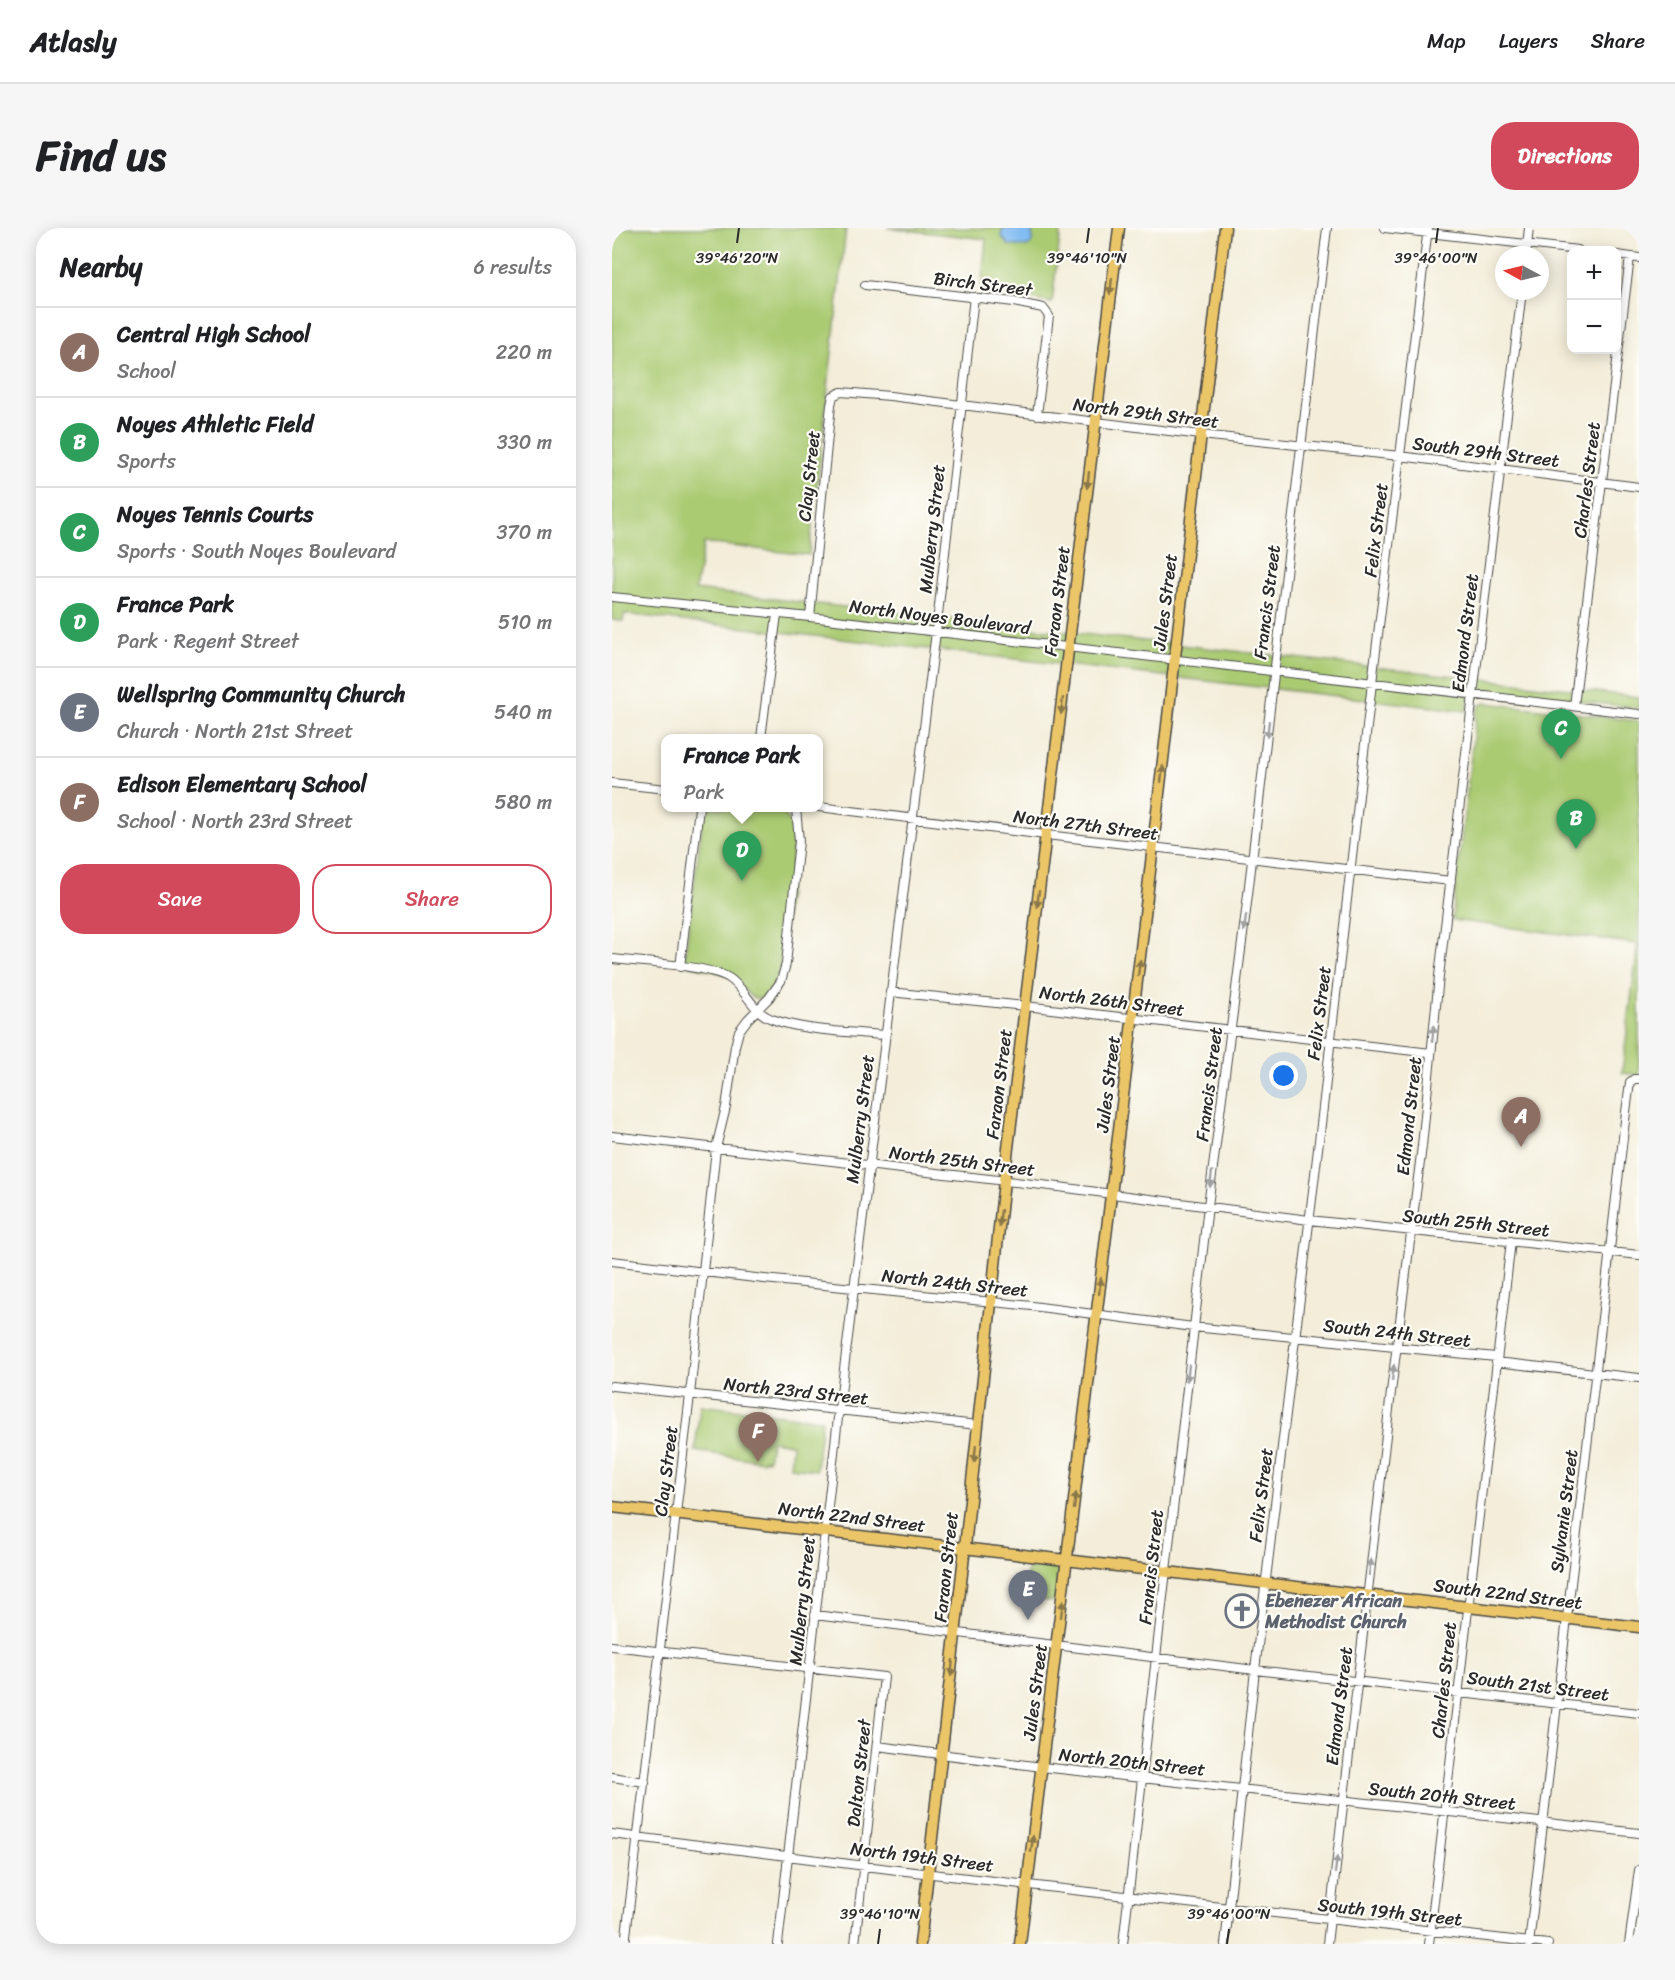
<!DOCTYPE html>
<meta charset="utf-8">
<style>
:root{--surface:#fff;--page:#f6f6f6;--text:#202124;--muted:#757577;--line:#e0e0e0;--accent:#d1495b}
body{margin:0;font-family:Sriracha,sans-serif;background:var(--page);color:var(--text)}
.controls{position:absolute;right:18px;top:18px;display:grid;overflow:hidden;border-radius:12px;box-shadow:0 3px 15px #0003}
.controls button{width:54px;height:54px;display:grid;place-items:center;padding:0;border:0;border-bottom:2px solid var(--line);background:var(--surface);color:var(--text);font:30px sans-serif}
.compass{position:absolute;left:883px;top:18px;width:54px;height:54px;border-radius:50%;background:var(--surface);box-shadow:0 3px 15px #0003;rotate:277deg}
.you{position:absolute;left:672px;top:848px;width:21px;height:21px;margin:-15px;border:4px solid #fff;border-radius:50%;background:#1a73e8;box-shadow:0 0 0 9px #1a73e833}
.badge{display:grid;place-items:center;width:39px;height:39px;border-radius:50%;background:var(--accent);color:#fff;font-size:20px;font-weight:700}
.pin{position:absolute;translate:-50% -50px;filter:drop-shadow(0 2px 3px #0008)}
.pin::after{content:'';position:absolute;top:32px;width:21px;height:18px;background:inherit;clip-path:polygon(0 0,100% 0,50% 100%)}
.popup{position:absolute;left:49px;top:506px;width:162px;height:78px;box-sizing:border-box;display:grid;place-content:center;border-radius:12px;background:var(--surface);filter:drop-shadow(0 2px 4px #0005);font-size:20px;white-space:nowrap;color:var(--muted)}
.popup b{font-size:22px;color:var(--text)}
.popup::after{content:'';position:absolute;left:50%;top:100%;margin-left:-12px;border:12px solid transparent;border-top-color:var(--surface)}
.list{margin:0;padding:0;list-style:none}
h2{display:flex;justify-content:space-between;align-items:center;height:78px;margin:0;padding:0 24px;font-size:26px}
h2 small{font-size:20px;font-weight:400;color:var(--muted)}
.list li{display:grid;grid-template-columns:39px 1fr auto;gap:18px;align-items:center;box-sizing:border-box;height:90px;padding:0 24px;border-top:2px solid var(--line)}
.list b{display:block;font-size:22px;white-space:nowrap}
.list p{margin:0;font-size:20px;white-space:nowrap;color:var(--muted)}
.list em{font-size:20px;font-style:normal;color:var(--muted)}
.actions{display:flex;gap:12px;padding:18px 24px}
.actions a{flex:1;padding:14px 0;border:2px solid var(--accent);border-radius:24px;text-align:center;font-size:21px;color:var(--accent)}
.actions .main{background:var(--accent);color:#fff}
.map{position:relative;flex:none;width:1027px;height:1716px;overflow:hidden;border-radius:24px}
header{display:flex;align-items:center;gap:36px;box-sizing:border-box;height:84px;padding:0 30px;background:var(--surface);border-bottom:2px solid var(--line)}
header strong{font-size:28px}
nav{display:flex;gap:33px;margin-inline-start:auto;font-size:21px}
.intro{display:flex;align-items:center;justify-content:space-between;box-sizing:border-box;height:144px;padding:0 36px}
h1{margin:0;font-size:42px}
.button{padding:15px 27px;border-radius:24px;background:var(--accent);color:#fff;font-size:21px;font-weight:700}
main{display:flex;gap:36px;padding:0 36px}
aside{flex:1;background:var(--surface);border-radius:24px;box-shadow:0 3px 15px #0003}
.map>svg:first-child{display:block}
.green{fill:#abcb73;stroke:#6b7b4f;stroke-width:1.5}
.water{fill:#80bcf2;stroke:#56748e;stroke-width:1.5}
.lines{fill:none;stroke-linecap:round;stroke-linejoin:round}
.minor-casing{stroke:#494845;stroke-width:10}
.major-casing{stroke:#494845;stroke-width:13}
.minor{stroke:#fff;stroke-width:8}
.major{stroke:#ebc669;stroke-width:10}
.oneway{fill:#8b784a}
.oneway2{fill:#a0a0a0}
.ticks{fill:none;stroke:#2b2b2b;stroke-width:2}
.labels{text-anchor:middle;stroke-width:4.5;stroke-linejoin:round;paint-order:stroke}
.street-label{font-size:18px;fill:#2b2b2b;stroke:#fdfcf7}
.worship-label{font-size:18px;font-weight:bold;fill:#5b616d;stroke:#fdfcf7;text-anchor:start}
.ticks-label{font-size:15px;text-anchor:middle;fill:#2b2b2b;stroke:#fdfcf7;stroke-width:4.5;stroke-linejoin:round;paint-order:stroke}
</style>
<header>
<strong>Atlasly</strong>
<nav><a>Map</a><a>Layers</a><a>Share</a></nav>
</header>
<div class="intro"><h1>Find us</h1><a class="button">Directions</a></div>
<main>
<aside>
<h2>Nearby<small>6 results</small></h2>
<ul class="list">
<li><span class="badge" style="background:#8d6e63">A</span><div><b>Central High School</b><p>School</p></div><em>220 m</em></li>
<li><span class="badge" style="background:#2e9e5b">B</span><div><b>Noyes Athletic Field</b><p>Sports</p></div><em>330 m</em></li>
<li><span class="badge" style="background:#2e9e5b">C</span><div><b>Noyes Tennis Courts</b><p>Sports · South Noyes Boulevard</p></div><em>370 m</em></li>
<li><span class="badge" style="background:#2e9e5b">D</span><div><b>France Park</b><p>Park · Regent Street</p></div><em>510 m</em></li>
<li><span class="badge" style="background:#6b7280">E</span><div><b>Wellspring Community Church</b><p>Church · North 21st Street</p></div><em>540 m</em></li>
<li><span class="badge" style="background:#8d6e63">F</span><div><b>Edison Elementary School</b><p>School · North 23rd Street</p></div><em>580 m</em></li>
</ul>
<div class="actions"><a class="main">Save</a><a>Share</a></div>
</aside>
<div class="map">
<svg width="1027" height="1716" viewBox="0 0 1027 1716">
<rect width="100%" height="100%" fill="#fdfcf7"/>
<filter id="ink" filterUnits="userSpaceOnUse"><feTurbulence type="fractalNoise" baseFrequency=".0167" numOctaves="2"/><feDisplacementMap in="SourceGraphic" scale="12" xChannelSelector="R" yChannelSelector="G"/><feConvolveMatrix kernelMatrix="1 2 1 2 8 2 1 2 1" color-interpolation-filters="sRGB"/></filter>
<filter id="wash" filterUnits="userSpaceOnUse"><feTurbulence type="fractalNoise" baseFrequency=".008" numOctaves="4" result="noise"/><feDisplacementMap in="SourceGraphic" scale="24" xChannelSelector="R" yChannelSelector="G"/><feGaussianBlur stdDeviation="1.35" result="paint"/><feColorMatrix in="noise" values="0 0 0 0 0 0 0 0 0 0 0 0 0 0 0 0 0 1.4 0 .05"/><feComposite in="paint" operator="in"/></filter>
<g filter="url(#wash)">
<rect width="100%" height="100%" fill="#f3edd9"/>
<path class="green" d="M0 0H234L197 327 92 315 83 362 1027 469V480L858 461 855 483 12 386 11 393 0 392Z
M275 0H449L440 75 369 62 374 11Z
M875 475 1027 493V847L1010 845 1026 716 840 692 864 485 869 476Z
M92 580H165L172 585 178 594 182 609 168 738C166 749 156 778 140 769 132 764 128 753 119 749 107 743 91 741 77 737L73 729Z
M88 1177 210 1192 204 1242 178 1239 180 1216 159 1213 156 1232 152 1231 151 1233 83 1223Z
M416 1333 447 1337 444 1374 412 1370Z"/>
<path class="water" d="M391 0H419C421 6 422 15 415 19L396 17 389 7Z"/>
</g>
<g filter="url(#ink)">
<g class="lines">
<g class="minor-casing">
<path id="minor" d="M773 0 966 22
M914 27 917 0
M1005 27 1027 30
M253 57 402 74 431 80 437 88 425 187
M0 369 198 389 1027 486
M198 389 219 177 221 168 229 164 278 168 589 207 788 228 1027 259
M962 478 1018 29
M149 510 165 386
M0 555 54 561
M207 579 434 607 839 653
M0 731C27 734 96 737 117 750 134 761 140 784 160 791 191 803 238 804 273 807
M68 739 87 580
M278 764 413 778 819 825
M0 908 447 959 697 992 1027 1027
M0 1033 152 1051 420 1078 581 1099 884 1129
M884 1134 1027 1150
M0 1158 366 1197
M203 1387 643 1442 1027 1485
M0 1418 272 1449 243 1716
M265 1518 430 1539 1027 1605
M0 1549 33 1554
M0 1606 285 1642 936 1716
M13 1716 78 1167 104 920 114 879 123 818 127 803 136 791 157 770 169 753 174 736 187 613 184 580
M166 1716 227 1181 324 404 362 69
M511 1716 596 978 634 683 715 0
M613 1716 643 1442 710 888 760 455 816 0
M715 1716 779 1164 810 918 827 748 910 63
M817 1716 899 1013
M917 1716 1014 884 1018 854 1022 851H1027
M1017 1716 1027 1642"/>
</g>
<g class="major-casing">
<path id="major" d="M0 1279 1027 1399
M308 1716 353 1319 392 953 507 0
M408 1716 530 712 613 0"/>
</g>
<use href="#minor" class="minor"/>
<use href="#major" class="major"/>
</g>
<defs><path id="oneway-solid" d="M-6-.8H1V-3.2L6.5 0L1 3.2V.8H-6Z" transform="scale(1.5)"/></defs>
<g class="oneway">
<use href="#oneway-solid" transform="translate(499 58) rotate(97)"/>
<use href="#oneway-solid" transform="translate(476 252) rotate(97)"/>
<use href="#oneway-solid" transform="translate(450 478) rotate(97)"/>
<use href="#oneway-solid" transform="translate(550 546) rotate(-83)"/>
<use href="#oneway-solid" transform="translate(426 671) rotate(97)"/>
<use href="#oneway-solid" transform="translate(527 740) rotate(-83)"/>
<use href="#oneway-solid" transform="translate(388 990) rotate(97)"/>
<use href="#oneway-solid" transform="translate(488 1058) rotate(-83)"/>
<use href="#oneway-solid" transform="translate(363 1226) rotate(96)"/>
<use href="#oneway-solid" transform="translate(463 1273) rotate(-83)"/>
<use href="#oneway-solid" transform="translate(450 1381) rotate(-83)"/>
<use href="#oneway-solid" transform="translate(340 1440) rotate(97)"/>
<use href="#oneway-solid" transform="translate(420 1616) rotate(-83)"/>
</g>
<g class="oneway2">
<use href="#oneway-solid" transform="translate(656 501) rotate(97)"/>
<use href="#oneway-solid" transform="translate(633 695) rotate(98)"/>
<use href="#oneway-solid" transform="translate(821 806) rotate(-84)"/>
<use href="#oneway-solid" transform="translate(599 951) rotate(97)"/>
<use href="#oneway-solid" transform="translate(576 1145) rotate(97)"/>
<use href="#oneway-solid" transform="translate(781 1145) rotate(-83)"/>
<use href="#oneway-solid" transform="translate(758 1339) rotate(-83)"/>
<use href="#oneway-solid" transform="translate(724 1637) rotate(-83)"/>
</g>
</g>
<path class="ticks" d="M125 15 127 0M475 15 477 0M824 15 826 0M266 1716 268 1701M615 1716 617 1701"/>
<defs>
<g id="church-ring" transform="scale(1.725)"><circle r="9.5" fill="#fdfcf7" stroke="#6b7280" stroke-width="1.5"/><path d="M-1.2-6h2.4v3.5h3.3v2.4h-3.3V6h-2.4V-.1h-3.3v-2.4h3.3Z" fill="#6b7280"/></g>
</defs>
<g fill-rule="evenodd">
<use href="#church-ring" x="630" y="1383"/>
</g>
<g class="labels">
<g class="street-label">
<text transform="translate(371 56) rotate(7)" y="6">Birch Street</text>
<text transform="translate(534 185) rotate(7)" y="6">North 29th Street</text>
<text transform="translate(874 224) rotate(7)" y="6">South 29th Street</text>
<text transform="translate(197 248) rotate(-84)" y="6">Clay Street</text>
<text transform="translate(975 252) rotate(-83)" y="6">Charles Street</text>
<text transform="translate(320 301) rotate(-84)" y="6">Mulberry Street</text>
<text transform="translate(764 302) rotate(-83)" y="6">Felix Street</text>
<text transform="translate(445 373) rotate(-83)" y="6">Faraon Street</text>
<text transform="translate(553 374) rotate(-83)" y="6">Jules Street</text>
<text transform="translate(655 374) rotate(-83)" y="6">Francis Street</text>
<text transform="translate(328 389) rotate(7)" y="6">North Noyes Boulevard</text>
<text transform="translate(853 405) rotate(-83)" y="6">Edmond Street</text>
<text transform="translate(474 597) rotate(7)" y="6">North 27th Street</text>
<text transform="translate(500 773) rotate(7)" y="6">North 26th Street</text>
<text transform="translate(707 785) rotate(-83)" y="6">Felix Street</text>
<text transform="translate(387 856) rotate(-83)" y="6">Faraon Street</text>
<text transform="translate(496 856) rotate(-83)" y="6">Jules Street</text>
<text transform="translate(597 856) rotate(-83)" y="6">Francis Street</text>
<text transform="translate(797 888) rotate(-84)" y="6">Edmond Street</text>
<text transform="translate(248 891) rotate(-83)" y="6">Mulberry Street</text>
<text transform="translate(350 933) rotate(7)" y="6">North 25th Street</text>
<text transform="translate(864 995) rotate(6)" y="6">South 25th Street</text>
<text transform="translate(343 1055) rotate(6)" y="6">North 24th Street</text>
<text transform="translate(785 1105) rotate(6)" y="6">South 24th Street</text>
<text transform="translate(184 1163) rotate(6)" y="6">North 23rd Street</text>
<text transform="translate(54 1243) rotate(-83)" y="6">Clay Street</text>
<text transform="translate(649 1267) rotate(-83)" y="6">Felix Street</text>
<text transform="translate(952 1283) rotate(-83)" y="6">Sylvanie Street</text>
<text transform="translate(240 1289) rotate(7)" y="6">North 22nd Street</text>
<text transform="translate(334 1339) rotate(-84)" y="6">Faraon Street</text>
<text transform="translate(539 1339) rotate(-84)" y="6">Francis Street</text>
<text transform="translate(896 1366) rotate(7)" y="6">South 22nd Street</text>
<text transform="translate(190 1373) rotate(-84)" y="6">Mulberry Street</text>
<text transform="translate(832 1452) rotate(-84)" y="6">Charles Street</text>
<text transform="translate(926 1458) rotate(7)" y="6">South 21st Street</text>
<text transform="translate(423 1464) rotate(-83)" y="6">Jules Street</text>
<text transform="translate(727 1478) rotate(-83)" y="6">Edmond Street</text>
<text transform="translate(520 1534) rotate(6)" y="6">North 20th Street</text>
<text transform="translate(247 1545) rotate(-84)" y="6">Dalton Street</text>
<text transform="translate(830 1568) rotate(6)" y="6">South 20th Street</text>
<text transform="translate(310 1629) rotate(7)" y="6">North 19th Street</text>
<text transform="translate(778 1684) rotate(6)" y="6">South 19th Street</text>
</g>
<g class="worship-label">
<text x="653" y="1379">Ebenezer African<tspan x="653" dy="21">Methodist Church</tspan></text>
</g>
</g>
<g class="ticks-label">
<text x="125" y="35">39°46'20"N</text>
<text x="475" y="35">39°46'10"N</text>
<text x="824" y="35">39°46'00"N</text>
<text x="268" y="1691">39°46'10"N</text>
<text x="617" y="1691">39°46'00"N</text>
</g>
</svg>
<div class="controls">
<button>+</button>
<button>−</button>
</div>
<svg class="compass" viewBox="-18 -18 36 36"><path d="M0-13l5 13h-10z" fill="#e53935"/><path d="M0 13l5-13h-10z" fill="#757577"/></svg>
<div class="you"></div>
<div class="pin badge" style="left:909px;top:919px;background:#8d6e63">A</div>
<div class="pin badge" style="left:964px;top:621px;background:#2e9e5b">B</div>
<div class="pin badge" style="left:949px;top:531px;background:#2e9e5b">C</div>
<div class="pin badge" style="left:130px;top:653px;background:#2e9e5b">D</div>
<div class="popup"><b>France Park</b>Park</div>
<div class="pin badge" style="left:416px;top:1392px;background:#6b7280">E</div>
<div class="pin badge" style="left:146px;top:1234px;background:#8d6e63">F</div>
</div>
</main>
